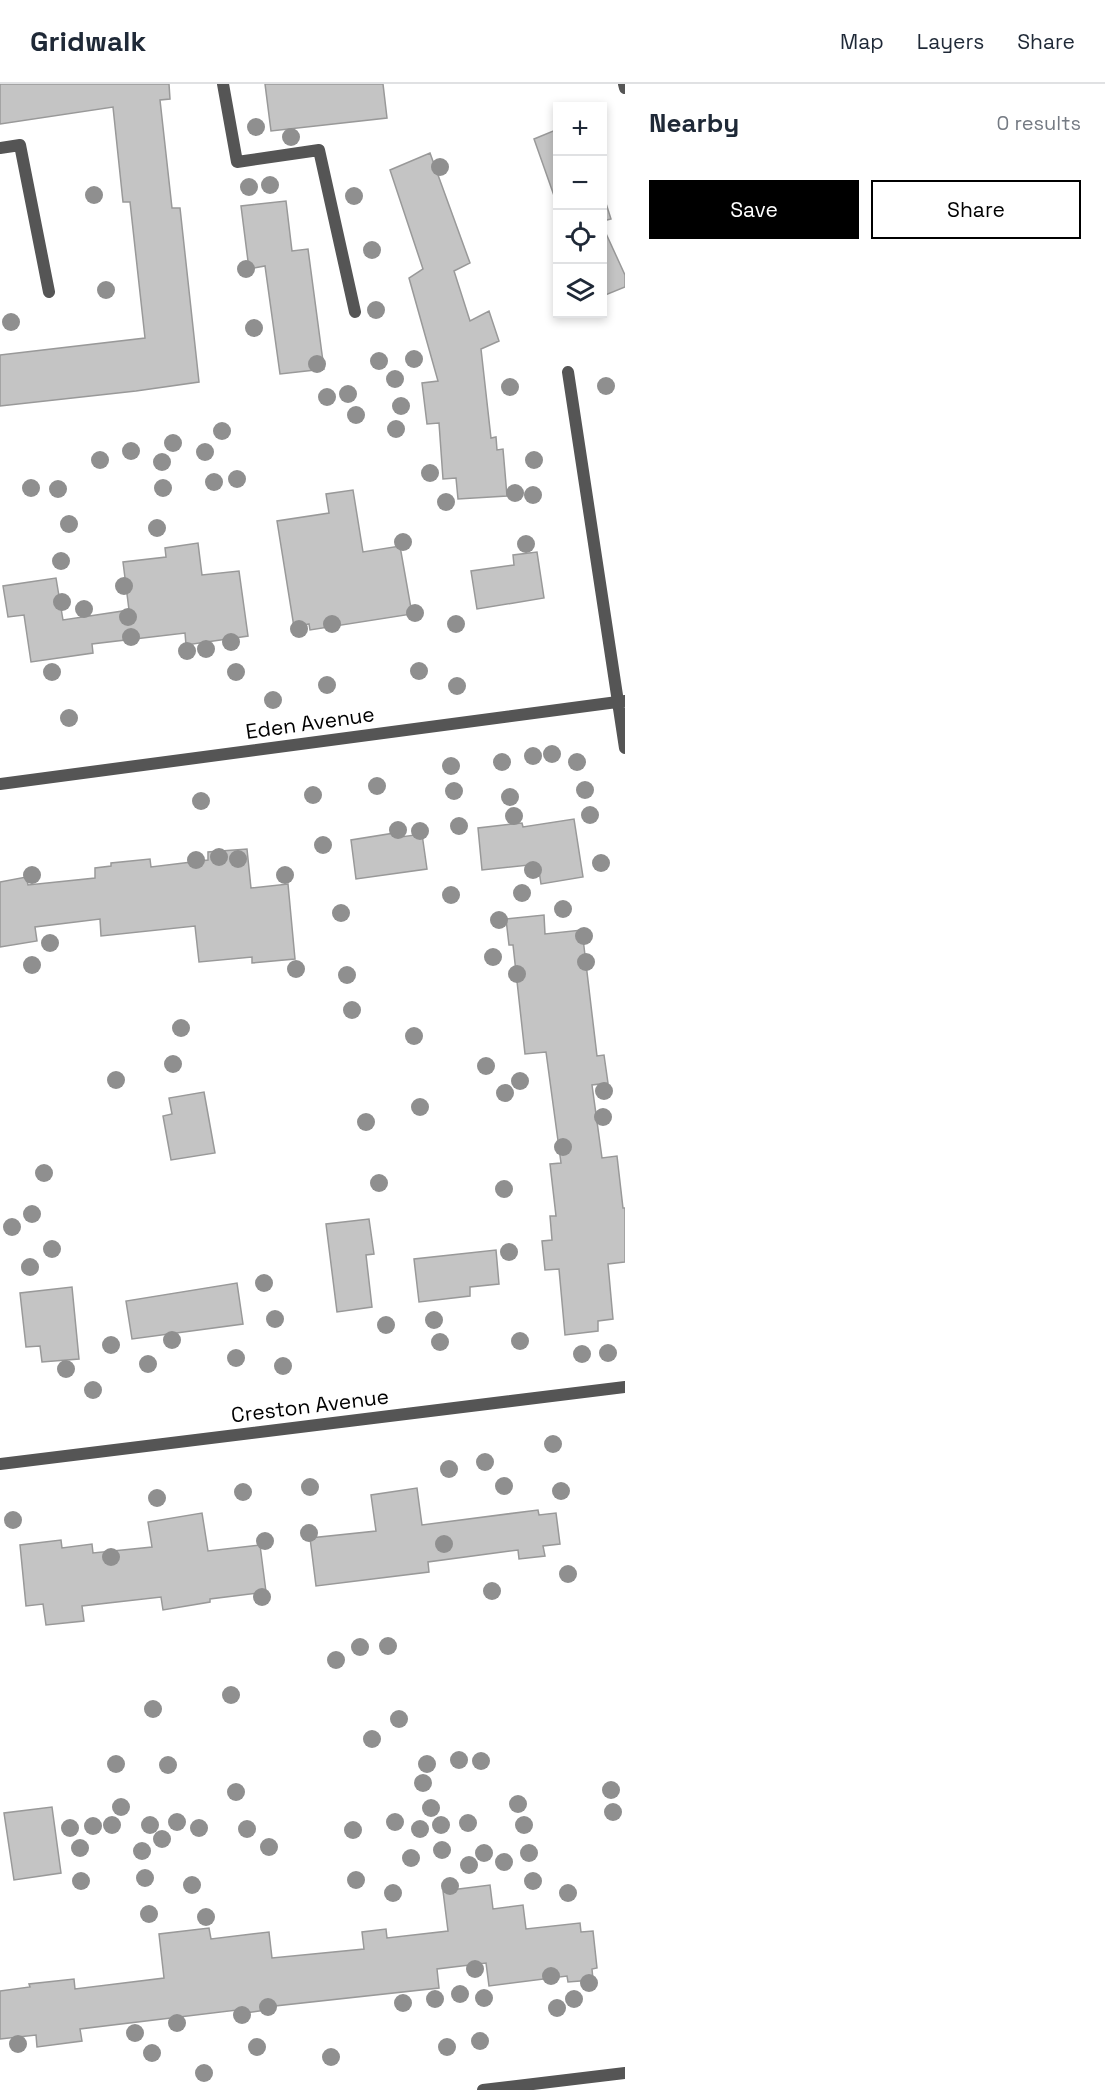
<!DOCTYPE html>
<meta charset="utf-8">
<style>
:root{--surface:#fff;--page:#f2f2f3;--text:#1f2937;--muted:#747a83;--line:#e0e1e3;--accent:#000}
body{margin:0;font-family:"Space Grotesk",sans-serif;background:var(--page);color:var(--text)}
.controls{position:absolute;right:18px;top:18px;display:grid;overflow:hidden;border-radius:0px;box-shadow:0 3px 9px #0003}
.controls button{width:54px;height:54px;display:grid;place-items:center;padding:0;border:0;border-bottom:2px solid var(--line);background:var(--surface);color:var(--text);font:30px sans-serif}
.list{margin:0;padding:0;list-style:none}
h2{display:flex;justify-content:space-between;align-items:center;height:78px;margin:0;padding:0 24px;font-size:26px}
h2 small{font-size:20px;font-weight:400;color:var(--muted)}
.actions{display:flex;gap:12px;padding:18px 24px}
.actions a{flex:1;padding:14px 0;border:2px solid var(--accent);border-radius:0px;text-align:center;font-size:21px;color:var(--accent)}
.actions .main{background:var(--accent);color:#fff}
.icon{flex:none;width:33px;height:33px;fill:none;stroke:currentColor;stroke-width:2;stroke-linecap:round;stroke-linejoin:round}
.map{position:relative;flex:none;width:625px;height:2006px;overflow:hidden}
header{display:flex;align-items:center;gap:36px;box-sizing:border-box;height:84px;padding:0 30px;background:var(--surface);border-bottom:2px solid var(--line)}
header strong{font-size:28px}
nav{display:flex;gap:33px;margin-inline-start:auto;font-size:21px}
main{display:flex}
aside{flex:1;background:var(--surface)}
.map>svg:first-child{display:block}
.building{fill:#c4c4c4;stroke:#999;stroke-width:1.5}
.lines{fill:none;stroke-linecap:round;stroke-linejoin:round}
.service{stroke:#555;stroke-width:12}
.minor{stroke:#555;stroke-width:12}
.tree{fill:#8f8f8f}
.labels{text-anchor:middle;stroke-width:4.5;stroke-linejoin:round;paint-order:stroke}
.street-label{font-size:21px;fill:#000;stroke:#fff}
</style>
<header>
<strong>Gridwalk</strong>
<nav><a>Map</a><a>Layers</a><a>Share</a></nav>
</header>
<main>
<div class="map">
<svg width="625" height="2006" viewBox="0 0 625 2006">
<rect width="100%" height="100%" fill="#fff"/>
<path class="building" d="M0 0H169L170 15 160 16 172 124H180L199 298 136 307 0 322V271L145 254 130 118H123L113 23 0 40Z
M265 0H383L387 34 271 47Z
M558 45V123L534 55Z
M430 69 470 179 454 187 470 237 489 227 499 257 481 265 491 354 496 353 497 366 503 365 507 412 458 415 456 394 443 395 439 339 427 340 422 299 438 297 409 194 423 185 390 86Z
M603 110 611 135 603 137Z
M286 117 292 167 308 165 324 285 280 290 265 182 249 185 241 122Z
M603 143 625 191V203L603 212Z
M353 406 363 468 400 462 412 530 310 546 309 540 294 543 277 437 329 429 326 410Z
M198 459 202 491 239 487 248 552 186 561 185 549 92 560 93 569 31 578 24 531 8 533 3 502 56 494 63 536 129 526 123 478 166 473 165 464Z
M537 468 544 514 477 525 471 487 514 481 513 471Z
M574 735 583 793 541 800 538 780 482 786 478 744 522 739 523 743Z
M401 748V753L422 750 427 785 356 795 351 756Z
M247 765 251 804 288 800 295 875 252 879V873L199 878 195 842 101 852 100 835 35 843 37 857 0 863V798L26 793 28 801 95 794V784L111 782V779L150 775 151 783 208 776V768Z
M544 831 545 850 582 846 597 972 604 971 608 999 592 1001 602 1074 617 1072 623 1124H625V1178L608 1180 613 1235 598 1237V1247L565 1251 559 1185 545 1186 542 1157 552 1156 550 1132H556L550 1080 561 1079 546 968 525 970 513 861H509L506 835Z
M204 1008 215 1069 171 1076 163 1032 172 1030 169 1014Z
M369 1135 374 1170 366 1171 372 1223 337 1228 326 1140Z
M496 1166 499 1200 470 1203V1212L419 1218 414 1175Z
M237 1199 243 1240 132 1255 126 1217Z
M72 1203 79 1275 42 1278 40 1262 26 1263 20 1209Z
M417 1404 422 1441 538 1426 539 1431 556 1429 560 1460 543 1462 545 1472 519 1475 518 1466 428 1478 429 1488 316 1502 310 1454 376 1447 371 1411Z
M202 1429 208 1467 260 1461 266 1508 210 1515V1518L163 1526 161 1513 82 1522 84 1537 46 1541 43 1520 26 1522 20 1461 61 1456 62 1464 92 1460 93 1469 152 1463 148 1438Z
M52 1723 61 1789 14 1796 4 1729Z
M490 1801 493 1825 523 1821 526 1845 580 1839 581 1848 593 1847 597 1884 592 1885 593 1896 568 1898 567 1892 489 1902 486 1879 437 1885 439 1904 266 1923V1926L238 1930 237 1926 80 1945 82 1957 37 1963 36 1951 0 1955V1907L30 1903 29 1900 74 1895 75 1905 164 1894 159 1850 209 1844 211 1855 269 1848 272 1874 364 1865 362 1848 386 1845 387 1854 448 1847 443 1807Z"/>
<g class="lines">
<path class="service" d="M223 0 237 78 319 66 355 228
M624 0 625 4
M0 64 20 61 49 208"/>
<path class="minor" d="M568 288 625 664
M0 700 625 617
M0 1380 625 1303
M483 2006 625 1989"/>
</g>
<g class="tree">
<circle cx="256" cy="43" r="9"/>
<circle cx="291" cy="53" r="9"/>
<circle cx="440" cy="83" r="9"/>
<circle cx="270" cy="101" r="9"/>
<circle cx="249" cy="103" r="9"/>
<circle cx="94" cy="111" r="9"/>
<circle cx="354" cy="112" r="9"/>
<circle cx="372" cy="166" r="9"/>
<circle cx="246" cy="185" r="9"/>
<circle cx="106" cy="206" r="9"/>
<circle cx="376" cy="226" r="9"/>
<circle cx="11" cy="238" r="9"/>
<circle cx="254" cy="244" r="9"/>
<circle cx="414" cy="275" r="9"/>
<circle cx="379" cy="277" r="9"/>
<circle cx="317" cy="280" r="9"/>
<circle cx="395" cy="295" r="9"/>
<circle cx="606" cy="302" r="9"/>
<circle cx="510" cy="303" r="9"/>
<circle cx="348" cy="310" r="9"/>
<circle cx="327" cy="313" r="9"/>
<circle cx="401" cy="322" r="9"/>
<circle cx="356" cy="331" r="9"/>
<circle cx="396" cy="345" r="9"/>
<circle cx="222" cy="347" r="9"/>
<circle cx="173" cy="359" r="9"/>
<circle cx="131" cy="367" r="9"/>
<circle cx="205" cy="368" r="9"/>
<circle cx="100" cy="376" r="9"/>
<circle cx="534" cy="376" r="9"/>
<circle cx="162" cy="378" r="9"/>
<circle cx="430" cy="389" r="9"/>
<circle cx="237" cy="395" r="9"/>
<circle cx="214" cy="398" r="9"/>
<circle cx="31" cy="404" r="9"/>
<circle cx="163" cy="404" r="9"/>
<circle cx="58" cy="405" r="9"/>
<circle cx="515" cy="409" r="9"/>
<circle cx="533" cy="411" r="9"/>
<circle cx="446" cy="418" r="9"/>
<circle cx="69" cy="440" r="9"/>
<circle cx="157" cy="444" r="9"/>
<circle cx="403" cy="458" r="9"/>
<circle cx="526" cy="460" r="9"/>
<circle cx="61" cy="477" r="9"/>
<circle cx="124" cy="502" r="9"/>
<circle cx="62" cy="518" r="9"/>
<circle cx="84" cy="525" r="9"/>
<circle cx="415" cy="529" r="9"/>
<circle cx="128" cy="533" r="9"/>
<circle cx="332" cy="540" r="9"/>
<circle cx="456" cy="540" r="9"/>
<circle cx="299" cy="545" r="9"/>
<circle cx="131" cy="553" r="9"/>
<circle cx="231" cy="558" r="9"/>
<circle cx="206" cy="565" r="9"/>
<circle cx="187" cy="567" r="9"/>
<circle cx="419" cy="587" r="9"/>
<circle cx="52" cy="588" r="9"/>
<circle cx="236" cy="588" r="9"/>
<circle cx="327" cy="601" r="9"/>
<circle cx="457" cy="602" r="9"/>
<circle cx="273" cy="616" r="9"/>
<circle cx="69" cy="634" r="9"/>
<circle cx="552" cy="670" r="9"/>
<circle cx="533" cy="672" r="9"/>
<circle cx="502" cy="678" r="9"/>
<circle cx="577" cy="678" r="9"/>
<circle cx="451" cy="682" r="9"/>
<circle cx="377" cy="702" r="9"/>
<circle cx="585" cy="706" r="9"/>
<circle cx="454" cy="707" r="9"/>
<circle cx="313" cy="711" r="9"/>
<circle cx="510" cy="713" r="9"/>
<circle cx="201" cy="717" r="9"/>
<circle cx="590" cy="731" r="9"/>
<circle cx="514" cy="732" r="9"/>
<circle cx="459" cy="742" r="9"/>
<circle cx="398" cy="746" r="9"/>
<circle cx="420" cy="747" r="9"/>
<circle cx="323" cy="761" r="9"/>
<circle cx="219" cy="773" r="9"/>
<circle cx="238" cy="775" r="9"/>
<circle cx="196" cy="776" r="9"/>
<circle cx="601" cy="779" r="9"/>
<circle cx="533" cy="786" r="9"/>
<circle cx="32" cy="791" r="9"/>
<circle cx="285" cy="791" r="9"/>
<circle cx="522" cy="809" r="9"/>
<circle cx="451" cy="811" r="9"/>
<circle cx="563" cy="825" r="9"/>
<circle cx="341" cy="829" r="9"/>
<circle cx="499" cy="836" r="9"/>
<circle cx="584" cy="852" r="9"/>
<circle cx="50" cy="859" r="9"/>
<circle cx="493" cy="873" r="9"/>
<circle cx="586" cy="878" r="9"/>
<circle cx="32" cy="881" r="9"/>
<circle cx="296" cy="885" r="9"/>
<circle cx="517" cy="890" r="9"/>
<circle cx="347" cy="891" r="9"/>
<circle cx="352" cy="926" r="9"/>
<circle cx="181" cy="944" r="9"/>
<circle cx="414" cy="952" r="9"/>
<circle cx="173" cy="980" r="9"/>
<circle cx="486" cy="982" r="9"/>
<circle cx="116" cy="996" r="9"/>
<circle cx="520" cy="997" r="9"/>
<circle cx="604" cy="1007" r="9"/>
<circle cx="505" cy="1009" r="9"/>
<circle cx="420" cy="1023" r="9"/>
<circle cx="603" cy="1033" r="9"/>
<circle cx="366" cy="1038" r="9"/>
<circle cx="563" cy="1063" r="9"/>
<circle cx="44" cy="1089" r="9"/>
<circle cx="379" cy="1099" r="9"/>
<circle cx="504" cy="1105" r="9"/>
<circle cx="32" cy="1130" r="9"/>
<circle cx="12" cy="1143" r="9"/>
<circle cx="52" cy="1165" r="9"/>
<circle cx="509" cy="1168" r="9"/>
<circle cx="30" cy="1183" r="9"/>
<circle cx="264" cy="1199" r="9"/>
<circle cx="275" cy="1235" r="9"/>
<circle cx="434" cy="1236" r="9"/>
<circle cx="386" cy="1241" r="9"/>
<circle cx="172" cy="1256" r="9"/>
<circle cx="520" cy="1257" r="9"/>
<circle cx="440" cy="1258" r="9"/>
<circle cx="111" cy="1261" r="9"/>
<circle cx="608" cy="1269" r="9"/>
<circle cx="582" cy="1270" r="9"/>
<circle cx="236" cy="1274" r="9"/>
<circle cx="148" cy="1280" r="9"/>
<circle cx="283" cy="1282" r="9"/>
<circle cx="66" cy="1285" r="9"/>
<circle cx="93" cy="1306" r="9"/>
<circle cx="553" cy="1360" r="9"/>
<circle cx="485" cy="1378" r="9"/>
<circle cx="449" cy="1385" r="9"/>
<circle cx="504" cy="1402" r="9"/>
<circle cx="310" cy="1403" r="9"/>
<circle cx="561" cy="1407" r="9"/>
<circle cx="243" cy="1408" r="9"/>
<circle cx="157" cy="1414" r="9"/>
<circle cx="13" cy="1436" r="9"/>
<circle cx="309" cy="1449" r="9"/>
<circle cx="265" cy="1457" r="9"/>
<circle cx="444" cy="1460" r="9"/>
<circle cx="111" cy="1473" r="9"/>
<circle cx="568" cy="1490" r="9"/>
<circle cx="492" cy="1507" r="9"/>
<circle cx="262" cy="1513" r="9"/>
<circle cx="388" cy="1562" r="9"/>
<circle cx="360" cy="1563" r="9"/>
<circle cx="336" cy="1576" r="9"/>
<circle cx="231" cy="1611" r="9"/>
<circle cx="153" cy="1625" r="9"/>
<circle cx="399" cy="1635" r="9"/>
<circle cx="372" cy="1655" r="9"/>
<circle cx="459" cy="1676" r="9"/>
<circle cx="481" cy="1677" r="9"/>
<circle cx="116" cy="1680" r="9"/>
<circle cx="427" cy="1680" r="9"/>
<circle cx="168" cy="1681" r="9"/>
<circle cx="423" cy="1699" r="9"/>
<circle cx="611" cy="1706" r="9"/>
<circle cx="236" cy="1708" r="9"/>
<circle cx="518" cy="1720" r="9"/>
<circle cx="121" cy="1723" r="9"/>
<circle cx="431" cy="1724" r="9"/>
<circle cx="613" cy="1728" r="9"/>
<circle cx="177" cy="1738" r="9"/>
<circle cx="395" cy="1738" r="9"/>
<circle cx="468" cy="1739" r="9"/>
<circle cx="112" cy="1741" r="9"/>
<circle cx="150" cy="1741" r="9"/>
<circle cx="441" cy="1741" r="9"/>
<circle cx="524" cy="1741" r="9"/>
<circle cx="93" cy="1742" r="9"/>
<circle cx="70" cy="1744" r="9"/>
<circle cx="199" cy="1744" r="9"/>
<circle cx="247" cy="1745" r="9"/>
<circle cx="420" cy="1745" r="9"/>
<circle cx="353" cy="1746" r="9"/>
<circle cx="162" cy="1755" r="9"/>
<circle cx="269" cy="1763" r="9"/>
<circle cx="80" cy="1764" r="9"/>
<circle cx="442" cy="1766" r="9"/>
<circle cx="142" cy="1767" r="9"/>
<circle cx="484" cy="1769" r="9"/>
<circle cx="529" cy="1769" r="9"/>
<circle cx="411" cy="1774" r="9"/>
<circle cx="504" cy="1778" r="9"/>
<circle cx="469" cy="1781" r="9"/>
<circle cx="145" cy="1794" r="9"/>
<circle cx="356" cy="1796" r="9"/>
<circle cx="81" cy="1797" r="9"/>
<circle cx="533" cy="1797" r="9"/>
<circle cx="192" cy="1801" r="9"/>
<circle cx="450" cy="1802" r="9"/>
<circle cx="393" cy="1809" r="9"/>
<circle cx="568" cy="1809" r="9"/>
<circle cx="149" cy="1830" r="9"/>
<circle cx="206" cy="1833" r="9"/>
<circle cx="475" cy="1885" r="9"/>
<circle cx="551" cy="1892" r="9"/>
<circle cx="589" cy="1899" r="9"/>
<circle cx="460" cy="1910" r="9"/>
<circle cx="484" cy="1914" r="9"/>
<circle cx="435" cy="1915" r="9"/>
<circle cx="574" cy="1915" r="9"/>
<circle cx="403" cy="1919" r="9"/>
<circle cx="268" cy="1923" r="9"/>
<circle cx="557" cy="1924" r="9"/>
<circle cx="242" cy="1931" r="9"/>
<circle cx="177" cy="1939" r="9"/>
<circle cx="135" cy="1949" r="9"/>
<circle cx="480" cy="1957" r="9"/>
<circle cx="18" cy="1960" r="9"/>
<circle cx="257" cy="1963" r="9"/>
<circle cx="447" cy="1963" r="9"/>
<circle cx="152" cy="1969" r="9"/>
<circle cx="331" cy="1973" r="9"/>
<circle cx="204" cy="1989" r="9"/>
</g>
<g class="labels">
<g class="street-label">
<text transform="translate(310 639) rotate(-8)" y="7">Eden Avenue</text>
<text transform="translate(310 1322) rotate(-7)" y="7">Creston Avenue</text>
</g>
</g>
</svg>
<div class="controls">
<button>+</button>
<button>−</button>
<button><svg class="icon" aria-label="locate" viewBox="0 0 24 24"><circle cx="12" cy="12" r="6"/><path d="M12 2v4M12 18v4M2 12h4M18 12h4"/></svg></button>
<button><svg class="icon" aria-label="layers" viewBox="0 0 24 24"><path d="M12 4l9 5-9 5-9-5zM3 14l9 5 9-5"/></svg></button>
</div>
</div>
<aside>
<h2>Nearby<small>0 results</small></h2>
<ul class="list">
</ul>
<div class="actions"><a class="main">Save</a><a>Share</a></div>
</aside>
</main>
